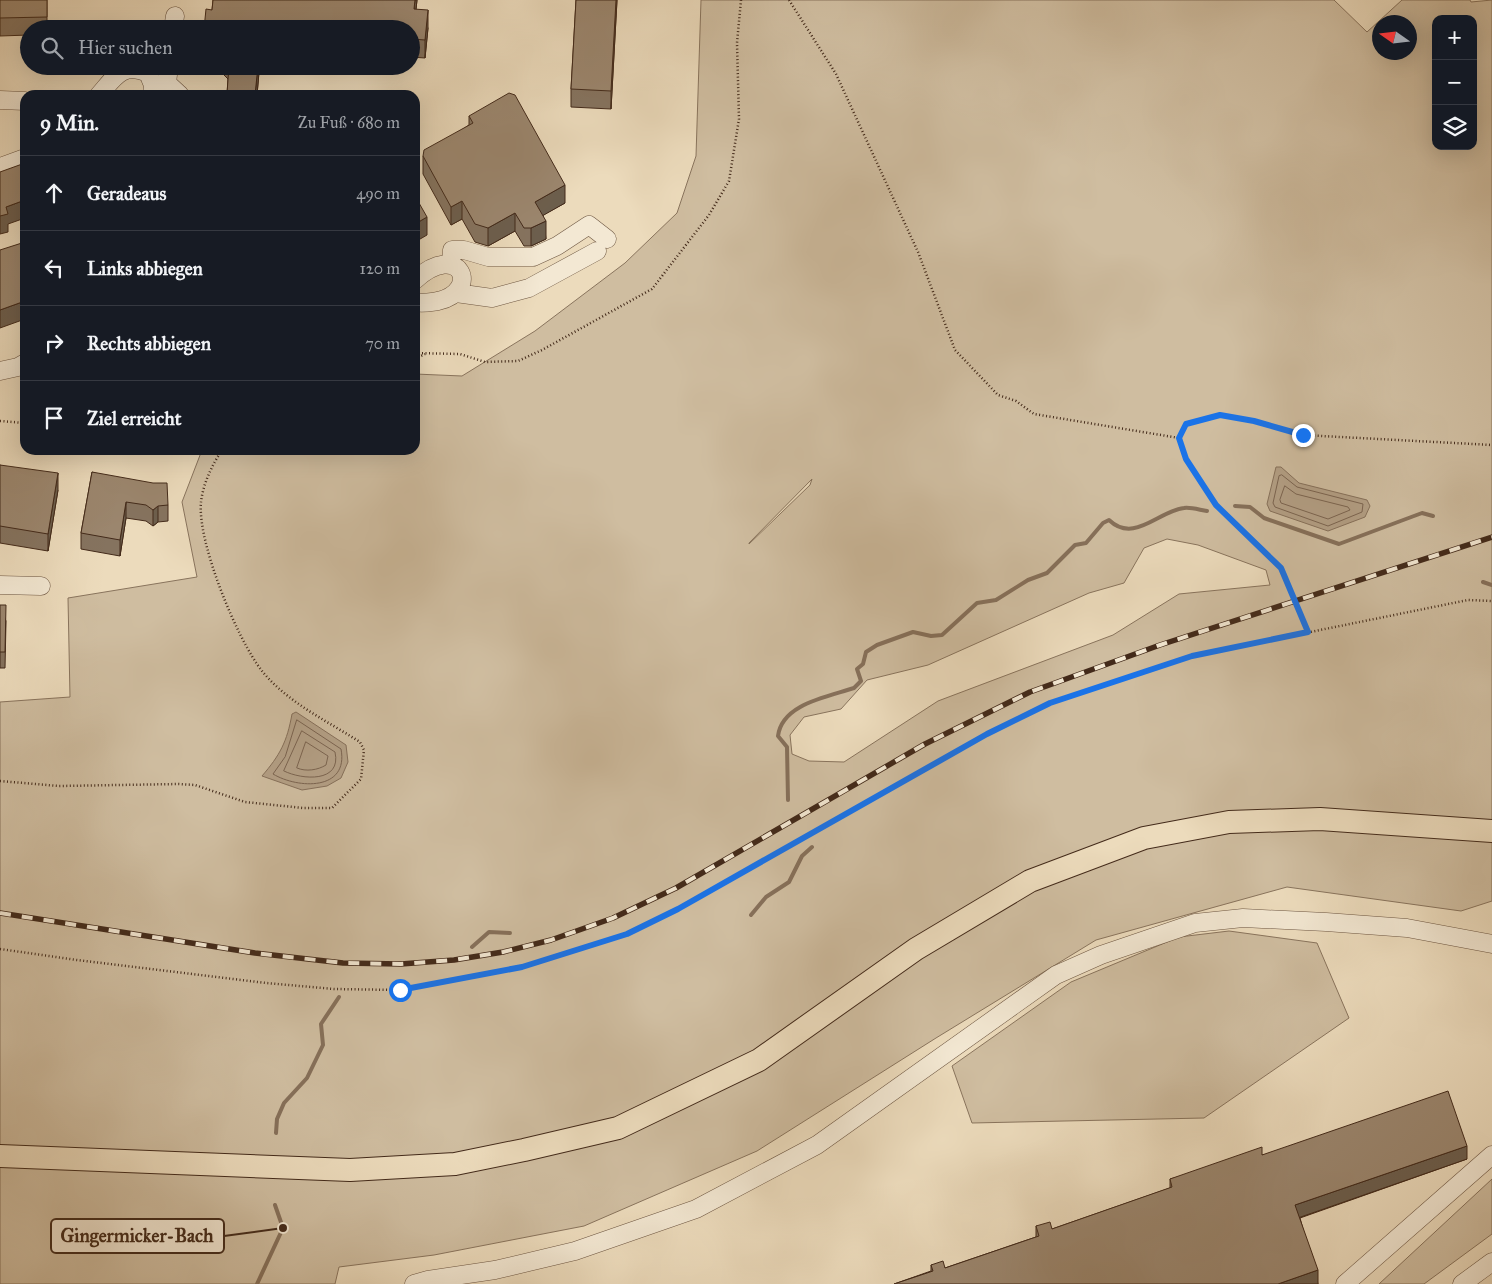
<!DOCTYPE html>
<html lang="de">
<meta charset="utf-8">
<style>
:root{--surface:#171b24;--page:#242831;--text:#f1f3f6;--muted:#9ea1a6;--line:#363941}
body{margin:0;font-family:"IM FELL Great Primer",serif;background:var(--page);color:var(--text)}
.controls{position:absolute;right:15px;top:15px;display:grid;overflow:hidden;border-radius:10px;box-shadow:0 5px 20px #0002}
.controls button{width:45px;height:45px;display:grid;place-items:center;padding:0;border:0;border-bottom:1px solid var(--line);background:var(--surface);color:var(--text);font:25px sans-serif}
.compass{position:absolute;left:1372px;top:15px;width:45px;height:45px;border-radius:50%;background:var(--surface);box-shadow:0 5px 20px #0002;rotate:284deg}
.stop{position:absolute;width:15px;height:15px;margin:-11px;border:4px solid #1a73e8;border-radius:50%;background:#fff}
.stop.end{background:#1a73e8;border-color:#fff;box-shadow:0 1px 5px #0008}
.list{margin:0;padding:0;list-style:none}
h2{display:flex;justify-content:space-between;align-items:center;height:65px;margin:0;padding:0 20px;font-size:21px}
h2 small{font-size:16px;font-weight:400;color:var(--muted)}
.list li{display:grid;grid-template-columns:32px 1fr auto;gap:15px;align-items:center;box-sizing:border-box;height:75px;padding:0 20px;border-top:1px solid var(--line)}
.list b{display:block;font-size:19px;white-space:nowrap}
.list em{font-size:16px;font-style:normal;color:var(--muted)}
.icon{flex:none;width:28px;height:28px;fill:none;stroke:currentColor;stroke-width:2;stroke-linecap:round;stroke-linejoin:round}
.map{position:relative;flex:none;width:1492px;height:1284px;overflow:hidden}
.search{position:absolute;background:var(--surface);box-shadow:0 5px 20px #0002;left:20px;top:20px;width:400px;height:55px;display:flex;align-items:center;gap:12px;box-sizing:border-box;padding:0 18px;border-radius:28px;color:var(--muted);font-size:19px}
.panel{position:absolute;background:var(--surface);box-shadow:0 5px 20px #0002;left:20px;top:90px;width:400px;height:365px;border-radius:15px}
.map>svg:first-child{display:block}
.green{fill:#cfbda0;stroke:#89745d;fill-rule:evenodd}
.water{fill:#b39f85;stroke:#86705a}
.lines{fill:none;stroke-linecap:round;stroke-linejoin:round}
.shore{stroke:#7b6450;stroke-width:1}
.stream{stroke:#86705a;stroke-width:4}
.minor-casing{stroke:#6d5642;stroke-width:19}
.major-casing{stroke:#432a1a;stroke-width:24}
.path{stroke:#432a1a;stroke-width:2.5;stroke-dasharray:1 2.5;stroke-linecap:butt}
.minor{stroke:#f3e8d3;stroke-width:18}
.major{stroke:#ecdbbc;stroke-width:22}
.rail-casing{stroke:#432a1a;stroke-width:5.5}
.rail{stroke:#f3e8d3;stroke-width:4;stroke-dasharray:11;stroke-linecap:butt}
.wall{fill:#85735f;stroke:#432a1a}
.shaded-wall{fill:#6c5e4d;stroke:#432a1a}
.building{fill:#9b866e;stroke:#432a1a}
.route{stroke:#1a73e8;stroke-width:6}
.leader{fill:none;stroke:#432a1a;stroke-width:2}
.callout-dot{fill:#432a1a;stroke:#f3e8d3;stroke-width:2}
.callout{fill:#f3e8d3;stroke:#432a1a;stroke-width:2}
.callout-label{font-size:19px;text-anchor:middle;font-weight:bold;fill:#432a1a}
</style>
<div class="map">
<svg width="1492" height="1284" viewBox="0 0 1492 1284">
<rect width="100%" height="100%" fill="#ecdbbc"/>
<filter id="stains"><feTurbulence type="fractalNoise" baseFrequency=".004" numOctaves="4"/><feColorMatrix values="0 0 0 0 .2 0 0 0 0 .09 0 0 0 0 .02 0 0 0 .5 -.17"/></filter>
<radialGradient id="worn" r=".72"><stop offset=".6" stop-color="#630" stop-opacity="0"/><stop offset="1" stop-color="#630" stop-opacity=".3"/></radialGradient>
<path class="green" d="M701 0H1334L1367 32 1402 0H1470L1471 2 1492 0V901L1461 911 1287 887 1096 940 936 1038 757 1151 584 1226 434 1255 339 1267 335 1284H0V702L70 697 68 598 197 577 182 502 202 450H415V374L462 376 535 331 625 263 677 213 696 156ZM1436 19H1473V146H1436ZM1380 22H1410V52H1380ZM812 479 810 485 749 544V543ZM1167 539 1198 545 1266 570 1270 585 1179 594 1113 635 938 701 844 762 809 761 792 754 790 735 804 717 841 709 867 680 928 665 1089 593 1124 583 1144 548Z
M1229 931 1317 943 1349 1018 1204 1118 972 1123 952 1066 1071 982 1179 937Z
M1492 1179V1234L1424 1284H1379Z"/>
<path class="water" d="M1276 467H1281L1299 483 1367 500 1370 506 1365 517 1328 531 1270 511 1267 504Z
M296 712 346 745 348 762 341 778 327 786 302 790 262 776C280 755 287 742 292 714Z"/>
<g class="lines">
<path class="shore" d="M1282 475 1297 487 1363 504 1362 512 1328 526 1275 507 1273 503 1279 476Z
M1285 486 1296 494 1348 507 1350 510 1328 519 1281 503 1280 500Z
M297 720 341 749C349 791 298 789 273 774L285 757Z
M302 731 335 752C342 783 302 780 284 771Z
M306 742 328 756 326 765C318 770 306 772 297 768Z"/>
<path class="stream" d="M1235 506 1250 507 1264 518 1339 544 1422 513 1433 516
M1483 582 1492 585
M788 800 787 747 778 736C782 704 827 697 854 688L861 681 857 669 863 664 866 652 877 645 913 632 931 636 942 635 977 603 996 600 1028 580 1047 573 1075 545 1086 543 1103 523 1109 520C1134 544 1158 511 1184 508 1191 507 1200 510 1207 511
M751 915 766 897 789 882 802 856 812 847
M472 947 489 932 510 933
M276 1133 277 1119 284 1103 307 1078 323 1045 321 1024 339 997
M257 1284 283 1228 275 1205"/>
<g class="minor-casing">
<path id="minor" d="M173 29 175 16
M169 66 167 83 180 95
M99 95C115 77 122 62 148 73L153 85 152 95
M0 100 25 101
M0 167 25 158
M451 264 452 250H464L488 257H533L557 246 589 225 607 239
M415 280C460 239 482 291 438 301 431 302 422 304 415 302
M456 293 492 298 529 288 597 251
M0 371 18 367 25 363
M0 585 41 586
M414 1284 428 1280 495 1270 575 1251 696 1209 817 1145 1056 975 1101 955 1195 923 1243 918 1326 922 1407 928 1492 944
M1345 1284 1492 1155
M1462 1284 1492 1262"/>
</g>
<g class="major-casing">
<path id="major" d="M0 1156 350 1170 455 1164 524 1150 618 1128 759 1060 916 949 1030 881 1144 838 1229 822 1320 819 1492 831"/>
</g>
<path class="path" d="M789 0 836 74 918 252 955 350 998 395 1016 401 1034 414 1179 438
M415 353 460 354 485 362 518 361 542 350 652 289 709 215 729 181 739 119 737 43 741 0
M415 359 425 354
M0 421 25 423
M1308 632 1281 569 1216 505 1186 459 1179 438 1186 423 1220 415 1254 421 1303 435 1492 445
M0 781 59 786 179 784 195 785 245 802 303 808H332L361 779 364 750 360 742C327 721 287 702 262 671 237 639 197 542 201 502 203 484 212 465 222 450
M0 949 77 960 266 983 334 989 399 990 522 967 627 933 678 909 987 735 1050 703 1192 656 1468 600 1492 601"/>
<use href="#minor" class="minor"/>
<use href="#major" class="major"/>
<g class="rail-casing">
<path id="rail" d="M0 913 255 953 343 963 401 964 454 960 503 952 551 940 613 918 676 888 925 744 1030 692 1160 645 1492 537"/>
</g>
<use href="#rail" class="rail"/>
</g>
<path class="wall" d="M0 0H47V29H29V35L0 36Z
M213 0H417L416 9 428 28 425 58 411 57V29H204L212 10Z
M576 0H617L611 109 571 107V89Z
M203 66H280L279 74 259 72 257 95H227L228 79 223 74 220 68Z
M370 66H388V68Z
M469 116 565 203 543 215 546 239 531 246H524L515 231 488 246 475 242 462 219 451 225 423 174V156L469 125Z
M0 465 58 490 48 551 0 543Z
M92 472 168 505V521L158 522 153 526 146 521 126 518 120 556 81 549V533Z
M0 605 6 621 5 668H0Z
M1262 1155 1467 1159 1300 1218 1318 1284H894L931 1271V1265L945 1268 1036 1237V1226L1052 1229 1170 1188V1179Z"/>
<path class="shaded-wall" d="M415 0H417L414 27V9Z
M616 0H617L611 109V91Z
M428 10V28L425 58V40Z
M258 66H259V72L257 95H255Z
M565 185V203L535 220V202Z
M25 200V218L8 224V232L0 234V216L6 207Z
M462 201V219L451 225V207Z
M515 213V231L488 246V228Z
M427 217V235L415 242V224Z
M546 221V239L531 246V228Z
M25 301V319L0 328V310Z
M58 473V490L48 551V534Z
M126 502V518L120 556V540Z
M158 506V522L153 526V510Z
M1467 1146V1159L1295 1219V1205Z
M1318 1270V1284H1278Z"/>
<path class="building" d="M0 0H47V17L0 18Z
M213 0H415L414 9 428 10 425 40 411 39V29H293L282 28V29H204L206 9 212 10Z
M576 0H616L611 91 571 89Z
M229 66H258L255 95H242L227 93Z
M509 93 515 95 565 185 535 202 546 221 531 228H524L515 213 488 228 475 224 462 201 451 207 423 156 424 150 473 123 469 116Z
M25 163V200L6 207 8 214 0 216V172Z
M415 196 427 217 415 224Z
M25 242V301L0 310V250Z
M0 465 58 473 48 534 0 526Z
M92 472 153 483H167L168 505 158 506 153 510 146 505 126 502 120 540 81 533Z
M0 605H6L5 652H0Z
M1448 1091 1467 1146 1295 1205 1318 1270 1278 1284H894L933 1271 931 1265 943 1261 945 1268 1039 1236 1036 1226 1050 1222 1052 1229 1172 1187 1170 1179 1262 1147V1155Z"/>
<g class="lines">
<path class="route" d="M400 990 522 967 627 934 678 909 987 734 1050 703 1192 656 1308 632 1281 568 1216 505 1186 459 1179 438 1186 424 1220 415 1254 421 1303 435"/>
</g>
<path class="leader" d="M283 1228L224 1236"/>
<circle class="callout-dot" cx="283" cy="1228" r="5"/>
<rect class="callout" x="51" y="1219" width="173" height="34" rx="5"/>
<g class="callout-label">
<text x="137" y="1242">Gingermicker-Bach</text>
</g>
<rect width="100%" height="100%" filter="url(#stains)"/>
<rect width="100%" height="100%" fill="url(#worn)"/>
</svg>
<div class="controls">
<button>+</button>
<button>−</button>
<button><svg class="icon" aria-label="layers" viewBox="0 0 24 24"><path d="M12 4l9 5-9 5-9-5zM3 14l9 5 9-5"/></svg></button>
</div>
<svg class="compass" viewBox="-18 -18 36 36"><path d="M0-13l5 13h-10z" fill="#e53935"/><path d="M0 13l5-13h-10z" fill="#9ea1a6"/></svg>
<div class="stop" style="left:400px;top:990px"></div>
<div class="stop end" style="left:1303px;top:435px"></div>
<div class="search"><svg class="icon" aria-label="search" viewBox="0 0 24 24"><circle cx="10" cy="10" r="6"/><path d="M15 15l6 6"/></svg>Hier suchen</div>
<section class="panel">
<h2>9 Min.<small>Zu Fuß · 680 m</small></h2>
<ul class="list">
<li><svg class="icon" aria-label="ahead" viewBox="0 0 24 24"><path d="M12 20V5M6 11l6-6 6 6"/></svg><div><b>Geradeaus</b></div><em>490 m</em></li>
<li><svg class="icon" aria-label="left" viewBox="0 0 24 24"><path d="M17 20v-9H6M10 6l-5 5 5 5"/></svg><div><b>Links abbiegen</b></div><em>120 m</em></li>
<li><svg class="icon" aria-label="right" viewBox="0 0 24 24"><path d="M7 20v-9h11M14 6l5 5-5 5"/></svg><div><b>Rechts abbiegen</b></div><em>70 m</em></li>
<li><svg class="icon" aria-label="arrive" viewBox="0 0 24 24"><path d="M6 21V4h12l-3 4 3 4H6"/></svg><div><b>Ziel erreicht</b></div></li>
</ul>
</section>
</div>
